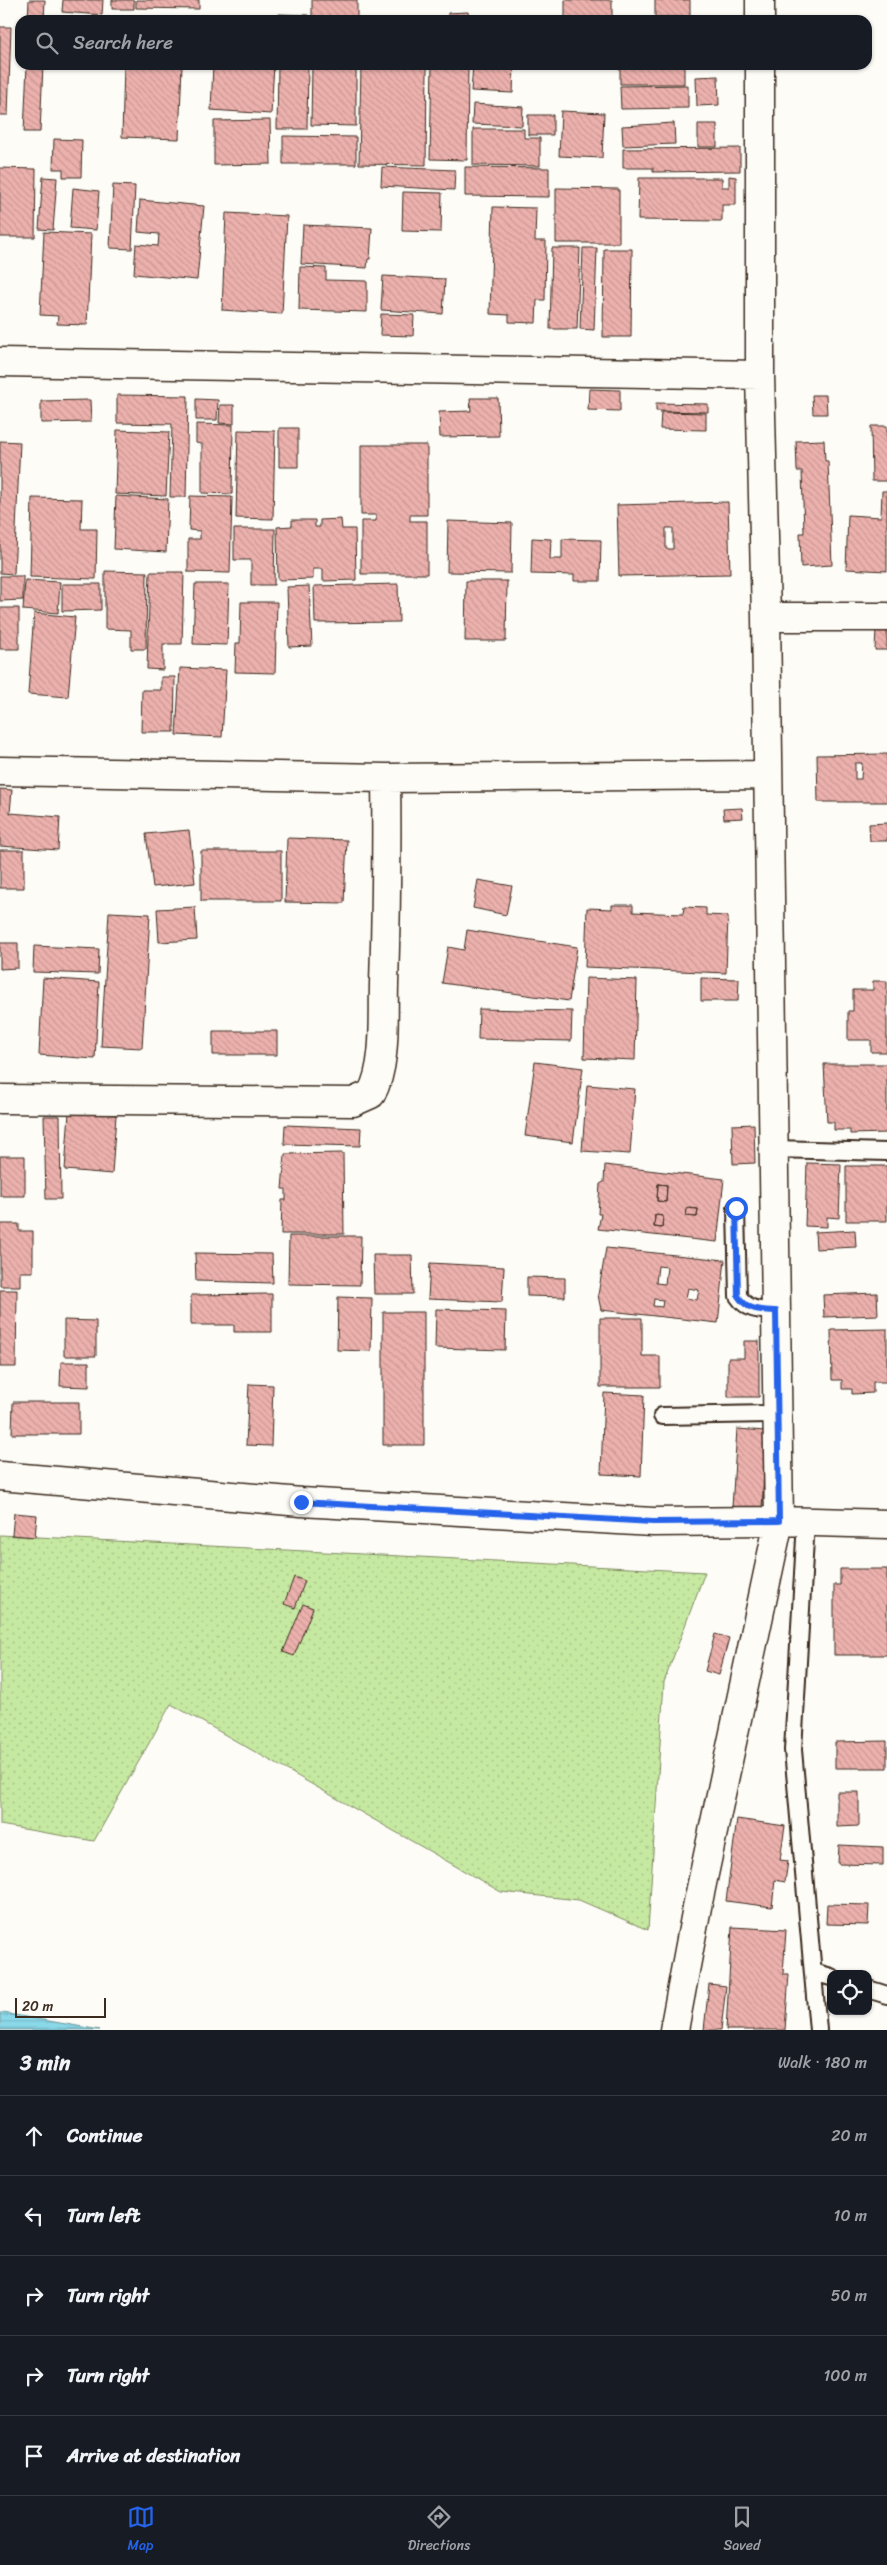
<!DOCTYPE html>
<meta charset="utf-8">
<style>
:root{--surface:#171b24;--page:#20242c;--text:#f1f3f6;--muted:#9ea1a6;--line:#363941;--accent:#2563eb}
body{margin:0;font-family:Sriracha,sans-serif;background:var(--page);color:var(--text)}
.controls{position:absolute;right:15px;bottom:15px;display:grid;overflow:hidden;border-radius:10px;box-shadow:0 1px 4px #0004}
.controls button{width:45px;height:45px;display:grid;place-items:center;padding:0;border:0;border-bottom:1px solid var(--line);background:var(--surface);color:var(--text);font:25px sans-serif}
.scale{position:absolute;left:15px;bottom:12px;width:91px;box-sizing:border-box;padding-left:5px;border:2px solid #3b2a1e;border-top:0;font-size:14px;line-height:18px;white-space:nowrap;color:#3b2a1e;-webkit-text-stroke:4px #fdfcf7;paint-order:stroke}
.stop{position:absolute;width:15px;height:15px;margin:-11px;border:4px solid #2563eb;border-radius:50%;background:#fff}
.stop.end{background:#2563eb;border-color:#fff;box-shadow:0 1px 5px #0008}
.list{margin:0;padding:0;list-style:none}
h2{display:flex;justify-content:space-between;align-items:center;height:65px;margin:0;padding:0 20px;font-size:21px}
h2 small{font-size:16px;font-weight:400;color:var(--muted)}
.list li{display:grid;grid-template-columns:32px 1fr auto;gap:15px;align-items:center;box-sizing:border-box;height:80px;padding:0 20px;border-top:1px solid var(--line)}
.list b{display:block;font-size:19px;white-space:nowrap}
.list em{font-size:16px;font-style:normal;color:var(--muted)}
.icon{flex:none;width:28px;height:28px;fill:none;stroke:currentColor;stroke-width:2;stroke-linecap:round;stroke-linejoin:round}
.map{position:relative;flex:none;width:887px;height:2030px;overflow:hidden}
.search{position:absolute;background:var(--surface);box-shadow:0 1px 4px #0004;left:15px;right:15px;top:15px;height:55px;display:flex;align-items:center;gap:12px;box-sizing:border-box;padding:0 18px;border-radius:15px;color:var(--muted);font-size:19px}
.sheet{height:465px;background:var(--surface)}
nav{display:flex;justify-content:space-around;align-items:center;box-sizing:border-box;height:70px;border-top:1px solid var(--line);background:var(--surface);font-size:14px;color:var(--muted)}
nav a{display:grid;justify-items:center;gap:2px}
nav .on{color:var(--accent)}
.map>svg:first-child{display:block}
.grass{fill:url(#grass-dots);stroke:#808a60}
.water{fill:url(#water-rules);stroke:#6a9398}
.building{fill:url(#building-back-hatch);stroke:#3b2a1e;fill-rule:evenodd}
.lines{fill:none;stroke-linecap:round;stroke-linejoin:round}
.lane-casing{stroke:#3b2a1e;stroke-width:20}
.street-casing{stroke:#3b2a1e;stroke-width:31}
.lane{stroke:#fdfcf7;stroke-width:16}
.street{stroke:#fdfcf7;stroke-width:28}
.route{stroke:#2563eb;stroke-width:6}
</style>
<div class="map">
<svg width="887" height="2030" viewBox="0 0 887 2030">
<defs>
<pattern id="grass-dots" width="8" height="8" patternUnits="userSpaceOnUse" patternTransform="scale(1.25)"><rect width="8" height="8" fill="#c6e9a2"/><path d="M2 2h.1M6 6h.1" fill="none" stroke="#abc88b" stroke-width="1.8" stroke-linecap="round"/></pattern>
<pattern id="water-rules" width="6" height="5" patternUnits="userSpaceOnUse" patternTransform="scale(1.25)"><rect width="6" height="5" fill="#8ad9e9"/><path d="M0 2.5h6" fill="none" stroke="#78bac7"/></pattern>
<pattern id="building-back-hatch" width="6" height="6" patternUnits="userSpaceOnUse" patternTransform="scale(1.25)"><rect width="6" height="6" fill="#ecb1ad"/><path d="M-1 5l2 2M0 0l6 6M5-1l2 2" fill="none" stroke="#cb9894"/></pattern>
</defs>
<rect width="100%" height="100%" fill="#fdfcf7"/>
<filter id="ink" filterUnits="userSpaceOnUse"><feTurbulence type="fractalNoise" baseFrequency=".02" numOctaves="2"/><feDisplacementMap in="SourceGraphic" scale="10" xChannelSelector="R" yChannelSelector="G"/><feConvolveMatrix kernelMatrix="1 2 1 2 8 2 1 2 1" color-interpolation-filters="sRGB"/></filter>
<g filter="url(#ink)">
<path class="grass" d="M0 1535 705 1572 664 1682 648 1930 579 1900 501 1892 171 1704 94 1841 0 1825Z"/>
<path class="water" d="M0 2013H3L100 2030H0Z"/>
<path class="building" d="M29 0H45L44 20H28Z
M63 0H103L102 15 62 12Z
M112 0H134V9H112Z
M136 0H199V9L136 8Z
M312 0H357V20H312Z
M565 0H612V20H565Z
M655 0H690V17H655Z
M468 12 469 20H448V13Z
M279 14 308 15V20H279Z
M0 27H11L8 115H0Z
M27 65H43L40 132H24Z
M124 65H182L179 139 122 137Z
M213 65H274L271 114 211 110Z
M278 65H308L307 129H277Z
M312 65H356V126L311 125Z
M361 65H427L426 165 359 164Z
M432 65H468L467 160 430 159Z
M473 65H514L513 93 471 91Z
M620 65H684V84H620Z
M718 76 719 105 697 106 696 77Z
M688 85V108L621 109 620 86Z
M473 104 523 107 522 126 472 124Z
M561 111 604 113 602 158 559 156Z
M528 115H553V135H528Z
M270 120 271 164 214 165V121Z
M674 123 675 144 623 146 622 126Z
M698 124H717V147H698Z
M473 129H524V138H540V166L473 165Z
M283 136 356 137V164H283Z
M54 139 82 140 81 177H63V169H53Z
M740 148V171L653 172V168H623V149Z
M382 167 455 170 454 190 381 186Z
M465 167 549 168V197L465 196Z
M0 168 36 169 35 237H0Z
M729 176 736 177V205H722V221L638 220 639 178H722V187H729Z
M43 177 57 178 53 230 39 229Z
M113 185 135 186 132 249 110 248Z
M73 188 99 191 96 230 70 228Z
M556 188 619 189V243H556Z
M403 192 442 193 441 232 402 231Z
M140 200 204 206 197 280 134 274 136 244 158 246 159 234 138 232Z
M493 207 536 208 535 241H546L545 300H537L536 323 509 322V315L490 314Z
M226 213 287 216 282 314 222 310Z
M303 225 372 228 370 259H368L367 268 301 264Z
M44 232 91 234 87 325 57 324 58 316 40 315Z
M552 248H580L577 329H550Z
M583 248H597L594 330 580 329Z
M604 249H632L631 337H603Z
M300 267 326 268V280L367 281V312L299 310Z
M383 276 445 279 443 314 381 310Z
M381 314 414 315 413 336 380 335Z
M589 389 620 390V411L588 410Z
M117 395 188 396 186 497H170L172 424 117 423Z
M812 395H826L827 414H813Z
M470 398H498L499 436 440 437 439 412 471 411Z
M196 399 218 400 217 420H196Z
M90 400 91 422 41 423V401Z
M656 403 708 404V412L656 411Z
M220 405H234V424L219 423Z
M661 412 706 413V430L660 429Z
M196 424 233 425 232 494 202 493V444L196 443Z
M871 426H887V481H872Z
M279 428H298V467H279Z
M117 430 169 432 166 496 115 494Z
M238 430 275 431 273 519 236 518Z
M824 440 825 461H828L832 565 801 567 800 533H804L802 471H797L796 441Z
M0 441 20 442 14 574 0 573Z
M361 445H427V515H410V521H427V574H361V521H376V515H361Z
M882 491H887V571L846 569 848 515 881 517Z
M116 496 168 499 166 552 114 549Z
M190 496 232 497 230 573 188 572V539H200V531L189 530Z
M32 498 82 499 81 529H97L96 579 30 577Z
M728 502 730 574 619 576 617 505ZM666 528H673V549H666Z
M341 519 342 529H355L356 580 323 581V569H313V579L278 580 277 527 292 526V520H315V527H320V520Z
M448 521 512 523 511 573 447 572Z
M234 529H275L274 585H251V560H234Z
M532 538 551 539 550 559H562V539L601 540 600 581H574V575L531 574Z
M105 571 147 572 146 649H131V630L105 629Z
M150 572H184L182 644H163V670L147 669Z
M0 576H23V600L0 601Z
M25 580 60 582 58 613 23 610Z
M466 581H507L506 641H465Z
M62 584H101V610L62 611Z
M195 584H229L227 645 193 644Z
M398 584 399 622 315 623 314 586Z
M309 586 312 646 289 647 287 587Z
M241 602H277L275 673 235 672 236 643H240Z
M0 608H19V649H0Z
M34 613 75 617 68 697 28 694Z
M876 629H887V650H875Z
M180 668 226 670 222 737 176 735Z
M161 677H175L174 732H141L142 690H161Z
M887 754V802H818L817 755ZM855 763H862L861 779H855Z
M0 789 12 790 10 813 60 817 58 850 0 846Z
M742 808 743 818 724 819 723 809Z
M887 823V841H870L869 824Z
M189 830 195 883 153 887 146 834Z
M287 838 347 840 344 903 285 902Z
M0 850H24V888H0Z
M201 851H281V901H201Z
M478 880 512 886 506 915 473 908Z
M612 905H633V912L683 914 684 907 706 908V915L728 916 726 973 585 967 587 908 612 909Z
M195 907 197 940 159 942 157 909Z
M109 912 150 914 142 1048 101 1046Z
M467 930 577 947 569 1001 442 983 448 947 464 950Z
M0 943H18V968L0 969Z
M34 946 99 949 98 974 33 972Z
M43 978 99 982 95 1059 39 1055Z
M586 978 637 980 635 1060 584 1058Z
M701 978 739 979 738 1001H701Z
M873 981H887V1052H871V1040H848V1011H853V990H873Z
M479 1009 572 1011 571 1041 478 1039Z
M213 1031H277V1055H213Z
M535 1062 583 1068 573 1142 525 1136Z
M824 1064H887V1133L850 1134V1130H834V1122H827Z
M587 1085 635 1089 630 1154 582 1151Z
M69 1112 116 1115 112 1174 65 1170Z
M44 1116H60L61 1199H46Z
M754 1124 755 1163 733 1164 732 1125Z
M285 1125 361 1128 360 1146 284 1144Z
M343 1153 344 1234H281L282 1200H286V1189H282L285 1154Z
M0 1156H25V1196H0Z
M807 1163 841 1164 839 1218 827 1217V1227L805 1226Z
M605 1165 724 1179 717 1242 598 1229 601 1214H598L600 1184 604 1182ZM658 1184 667 1185 666 1202 657 1201ZM687 1208 698 1209 697 1217 686 1216ZM655 1215 663 1216 662 1228 654 1227Z
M846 1166H887V1221H846Z
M658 1184 667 1185 666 1202 657 1201Z
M687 1208 698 1209 697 1217 686 1216Z
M655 1215 663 1216 662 1228 654 1227Z
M0 1224H19V1231H33V1272H20V1286H0Z
M855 1230 856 1247 816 1249 815 1232Z
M289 1236H361L360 1285 288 1284Z
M606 1248 725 1260 718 1323 601 1310 598 1295ZM658 1266 667 1267 665 1284 656 1283ZM688 1288 699 1290 697 1300 686 1298ZM654 1299 663 1300 662 1307 653 1306Z
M195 1253 272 1254 273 1283 196 1281Z
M373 1255H412L413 1294H374Z
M430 1263 504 1267 502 1302 428 1299Z
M527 1277 565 1278V1297L527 1296Z
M0 1290H17L16 1367H0Z
M877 1293 878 1315 824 1317 823 1295Z
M272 1294V1332H234V1325H191V1295Z
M338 1297 372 1298 371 1351 337 1350Z
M436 1309 506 1311 505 1350 435 1348Z
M383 1312H424V1445H383Z
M600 1318H642V1356H660V1387H600Z
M64 1320 96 1321V1356H64Z
M887 1329V1382H873V1393L852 1394V1389H842V1380H832L831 1330Z
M744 1341H759V1397H728V1358H744Z
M61 1362H89V1387L60 1386Z
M249 1384 273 1385 271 1446 246 1445Z
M604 1393 644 1395 641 1476 601 1474Z
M13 1402H79V1434H12Z
M737 1429 766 1431 762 1510 732 1508Z
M14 1513 37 1515 35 1537 12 1535Z
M840 1569H887V1655H834V1585H840Z
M294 1577 305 1581 295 1608 284 1604Z
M303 1604 313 1608 294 1656 283 1652Z
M715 1634 729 1638 719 1675 705 1671Z
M887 1741V1768H835V1742Z
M837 1792H859V1826L837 1827Z
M737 1819 785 1826 780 1860 788 1861 785 1882 775 1880 772 1907 726 1901Z
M839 1845 883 1847V1865L838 1864Z
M827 1904 869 1905 868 1925 826 1924Z
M732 1927 786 1930 783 1974H789L785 2030H726Z
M709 1984 726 1986 721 2030H704Z"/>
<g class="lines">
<g class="lane-casing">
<path id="lane" d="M774 1149 887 1152
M736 1208 738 1296C748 1311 759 1310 776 1311
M662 1416 777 1414
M806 1521 793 1750 818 2030
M813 1972 831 1977
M868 1989 887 1995"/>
</g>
<g class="street-casing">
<path id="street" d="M760 0V20
M0 362 760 375
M766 617H887
M0 771 386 778 768 775
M0 1099 353 1102 371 1094C387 1066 383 1017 384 985 386 916 387 847 386 778
M0 1476 301 1502 653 1522 779 1521 887 1524
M674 2030 697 1907 779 1521 766 617 760 375V65"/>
</g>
<use href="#lane" class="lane"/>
<use href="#street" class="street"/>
</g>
</g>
<g class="lines" filter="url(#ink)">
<path class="route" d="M301 1502 653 1522 779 1521 776 1311C759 1310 748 1311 738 1296L736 1208"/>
</g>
</svg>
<div class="controls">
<button><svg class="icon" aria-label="locate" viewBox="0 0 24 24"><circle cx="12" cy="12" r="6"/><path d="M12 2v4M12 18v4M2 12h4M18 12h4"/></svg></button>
</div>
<div class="scale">20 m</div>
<div class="stop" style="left:736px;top:1208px"></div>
<div class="stop end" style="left:301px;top:1502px"></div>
<div class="search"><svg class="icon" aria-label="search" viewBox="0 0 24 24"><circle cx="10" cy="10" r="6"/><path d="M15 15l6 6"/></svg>Search here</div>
</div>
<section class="sheet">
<h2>3 min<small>Walk · 180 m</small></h2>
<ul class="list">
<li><svg class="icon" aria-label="ahead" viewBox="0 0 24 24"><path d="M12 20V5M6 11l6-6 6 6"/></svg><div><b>Continue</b></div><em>20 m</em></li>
<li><svg class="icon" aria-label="left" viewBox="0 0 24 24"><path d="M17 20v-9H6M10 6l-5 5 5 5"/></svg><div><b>Turn left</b></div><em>10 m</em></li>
<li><svg class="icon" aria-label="right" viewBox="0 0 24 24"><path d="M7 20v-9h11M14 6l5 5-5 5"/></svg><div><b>Turn right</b></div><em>50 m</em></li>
<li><svg class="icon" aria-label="right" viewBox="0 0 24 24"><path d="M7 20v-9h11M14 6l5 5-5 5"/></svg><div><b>Turn right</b></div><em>100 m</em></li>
<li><svg class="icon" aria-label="arrive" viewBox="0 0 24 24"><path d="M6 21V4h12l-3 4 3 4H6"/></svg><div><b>Arrive at destination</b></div></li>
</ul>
</section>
<nav>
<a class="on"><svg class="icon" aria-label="map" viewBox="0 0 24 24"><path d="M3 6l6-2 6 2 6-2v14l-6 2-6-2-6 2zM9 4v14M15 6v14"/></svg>Map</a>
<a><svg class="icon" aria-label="directions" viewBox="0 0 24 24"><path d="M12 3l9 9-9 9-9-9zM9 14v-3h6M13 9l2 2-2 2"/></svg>Directions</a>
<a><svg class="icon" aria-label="saved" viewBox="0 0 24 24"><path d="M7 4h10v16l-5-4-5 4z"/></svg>Saved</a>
</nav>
